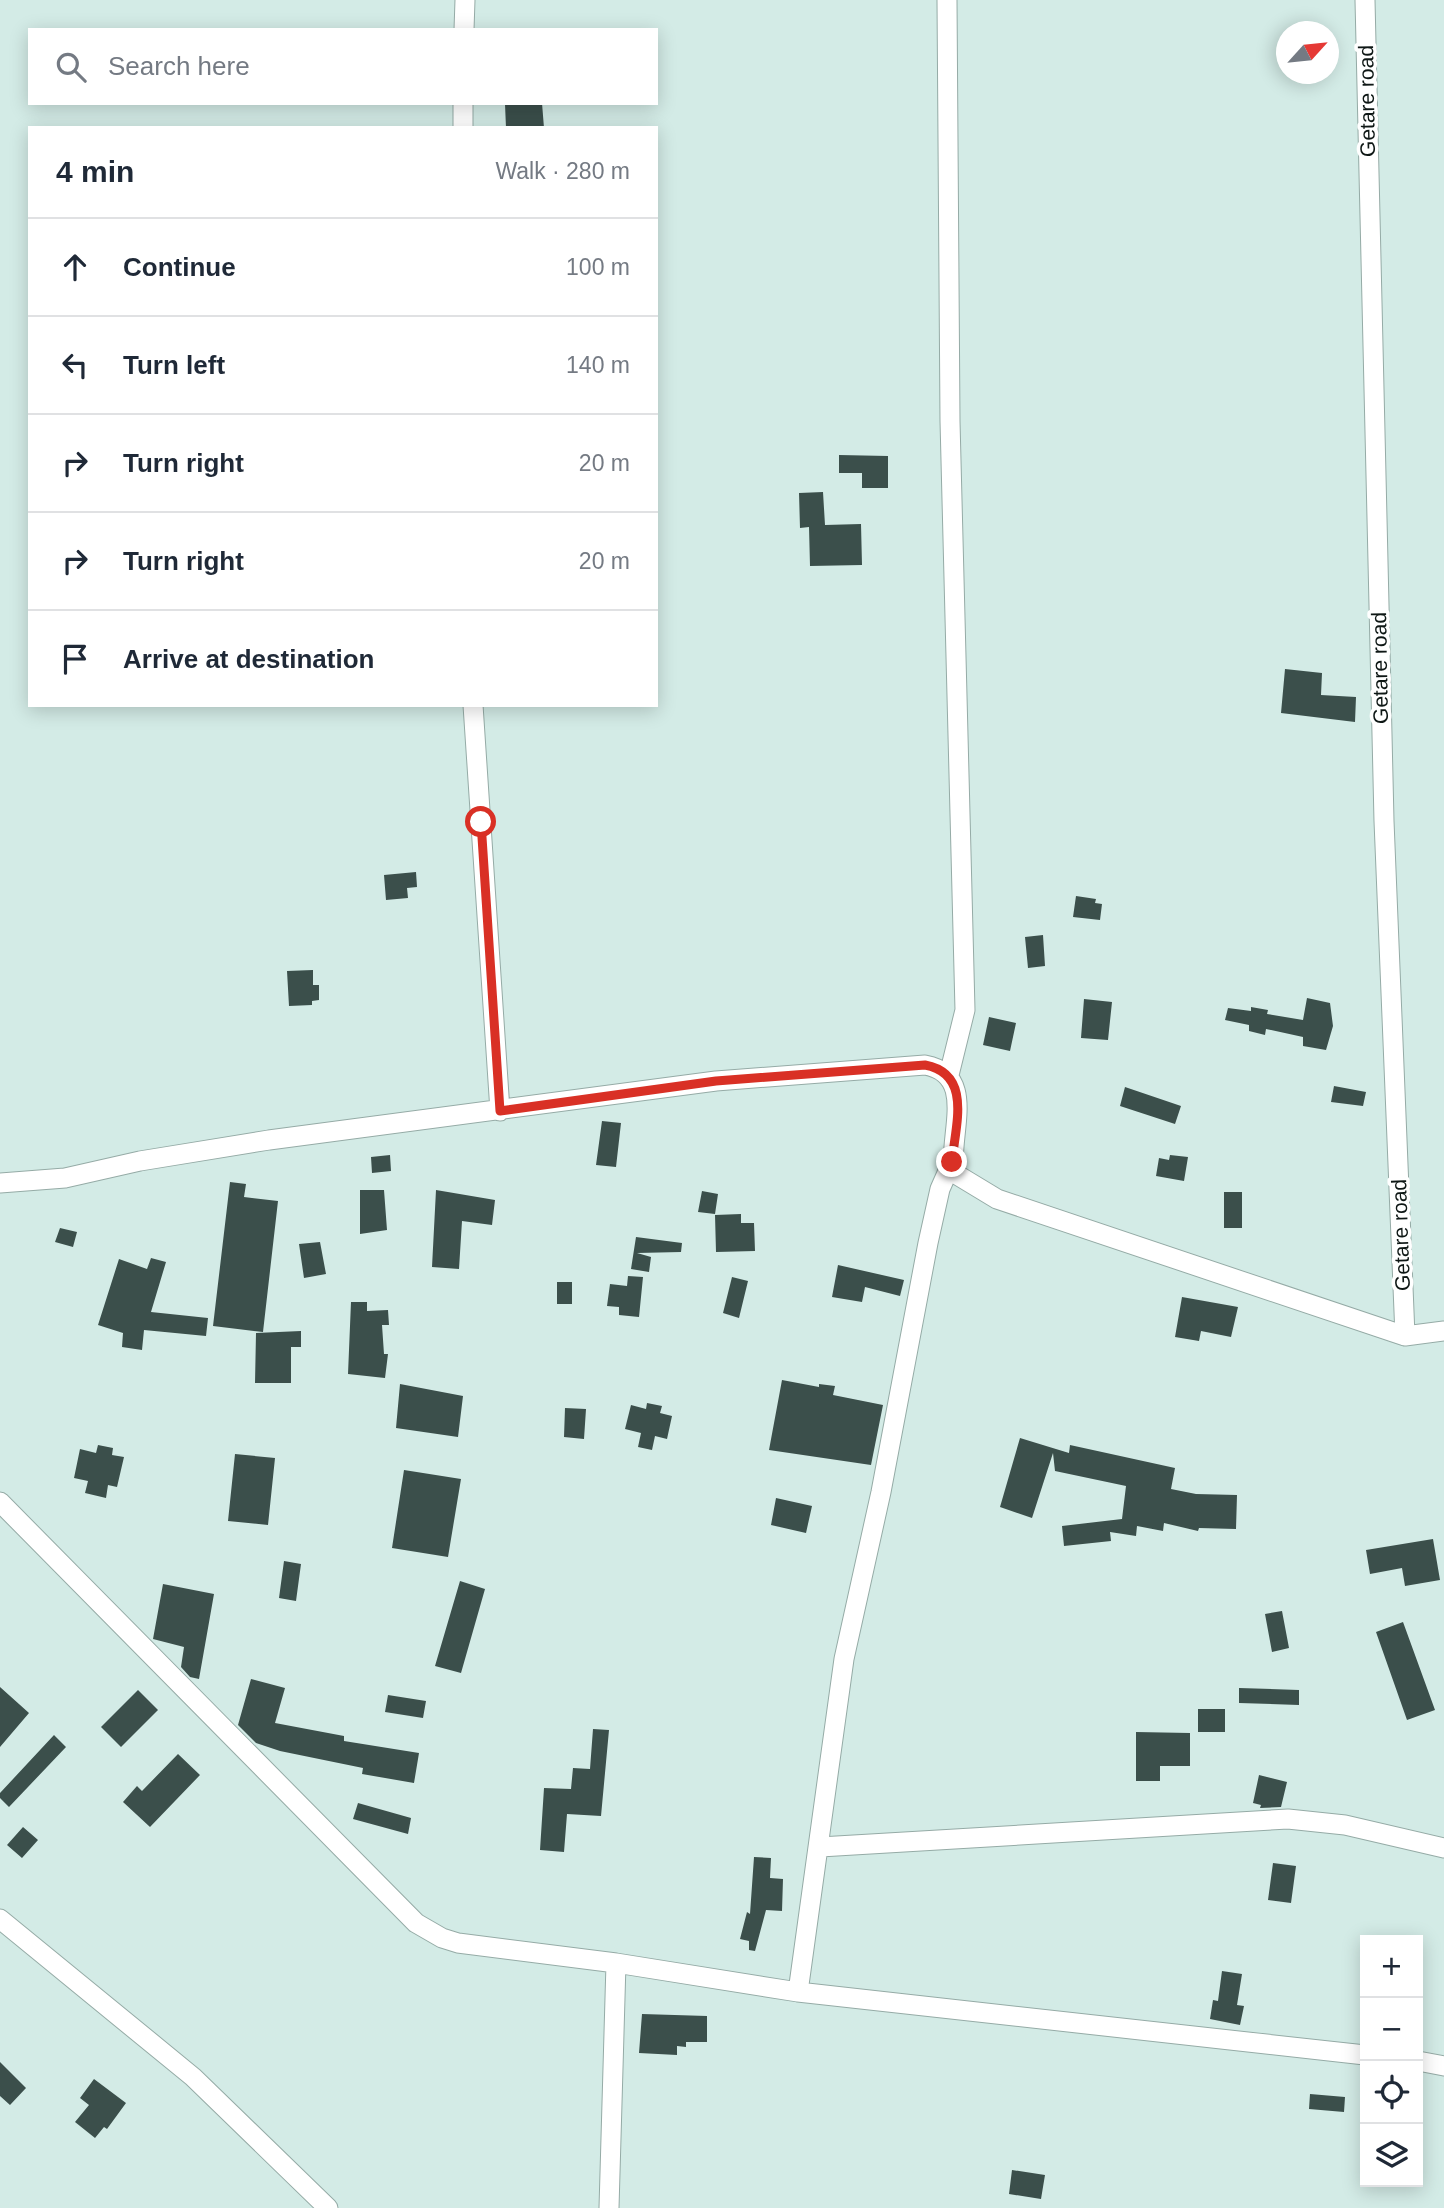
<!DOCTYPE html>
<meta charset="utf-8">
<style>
:root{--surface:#fff;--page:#f6f6f7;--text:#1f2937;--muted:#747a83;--line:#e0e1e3}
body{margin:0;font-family:Helvetica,sans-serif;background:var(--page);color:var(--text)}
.controls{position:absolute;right:21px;bottom:21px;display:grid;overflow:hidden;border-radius:0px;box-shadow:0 4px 18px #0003}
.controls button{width:63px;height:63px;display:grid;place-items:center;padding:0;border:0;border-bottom:2px solid var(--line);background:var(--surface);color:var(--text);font:35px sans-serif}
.compass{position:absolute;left:1276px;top:21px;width:63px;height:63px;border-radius:50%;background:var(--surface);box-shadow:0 4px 18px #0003;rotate:63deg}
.stop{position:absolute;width:21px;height:21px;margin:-16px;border:5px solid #d93025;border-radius:50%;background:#fff}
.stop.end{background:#d93025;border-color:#fff;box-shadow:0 2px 7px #0008}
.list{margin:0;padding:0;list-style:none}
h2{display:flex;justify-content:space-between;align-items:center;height:91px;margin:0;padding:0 28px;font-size:30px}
h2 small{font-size:23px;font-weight:400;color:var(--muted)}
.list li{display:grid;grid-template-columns:46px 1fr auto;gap:21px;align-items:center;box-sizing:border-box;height:98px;padding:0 28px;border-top:2px solid var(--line)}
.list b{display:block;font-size:26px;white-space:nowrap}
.list em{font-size:23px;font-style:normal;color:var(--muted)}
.icon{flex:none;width:38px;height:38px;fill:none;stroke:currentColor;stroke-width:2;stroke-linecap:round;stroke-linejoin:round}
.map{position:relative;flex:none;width:1444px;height:2208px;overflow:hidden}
.search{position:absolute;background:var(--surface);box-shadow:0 4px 18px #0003;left:28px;top:28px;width:630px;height:77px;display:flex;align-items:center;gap:18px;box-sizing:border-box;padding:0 24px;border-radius:0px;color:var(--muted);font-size:26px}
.panel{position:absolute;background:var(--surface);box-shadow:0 4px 18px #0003;left:28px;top:126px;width:630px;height:581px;border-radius:0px}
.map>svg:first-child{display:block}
.building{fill:#3b4f4b}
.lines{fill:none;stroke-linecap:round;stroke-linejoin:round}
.minor-casing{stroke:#95aba6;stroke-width:21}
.minor{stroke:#fff;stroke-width:19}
.route{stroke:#d93025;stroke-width:9}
.labels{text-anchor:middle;stroke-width:7;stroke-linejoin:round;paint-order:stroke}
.street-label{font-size:21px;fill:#0e1715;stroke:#fff}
</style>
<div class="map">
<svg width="1444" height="2208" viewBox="0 0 1444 2208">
<rect width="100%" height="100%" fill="#d3ebe6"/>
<path class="building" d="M542 103 544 128H506L505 104Z
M839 455 888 456V488H862V473H839Z
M823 492 825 525 861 524 862 565 810 566 809 527 800 528 799 493Z
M1285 669 1322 673 1321 695 1356 697 1355 722 1281 713Z
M416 872 417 887 407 888 408 898 386 900 384 875Z
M1076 896 1096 899 1095 903 1102 904 1100 920 1073 917Z
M1043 935 1045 966 1028 968 1025 937Z
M313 970V985H319V1000L312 1001V1005L289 1006 287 971Z
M1307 998 1330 1003 1333 1026 1326 1050 1303 1046V1037L1266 1029 1265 1035 1249 1031V1025L1225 1020 1228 1008 1251 1011V1007L1268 1010 1267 1014 1303 1020Z
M1084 999 1112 1002 1108 1040 1081 1038Z
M989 1017 1016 1023 1010 1051 983 1045Z
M1334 1086 1366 1092 1363 1106 1331 1102Z
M1125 1087 1181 1106 1175 1124 1120 1106Z
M602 1121 621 1123 616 1167 596 1165Z
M390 1155 391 1171 372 1173 371 1157Z
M1170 1155 1188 1157 1184 1181 1156 1176 1159 1158 1169 1160Z
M230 1182 246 1184 244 1197 278 1201 263 1332 213 1326Z
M360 1190H384L387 1230 360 1234Z
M436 1190 495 1200 492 1225 462 1221 459 1269 432 1267Z
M702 1191 718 1194 715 1214 698 1212Z
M1224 1192H1242V1228H1224Z
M741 1214V1223H754L755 1251 716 1252 715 1215Z
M60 1228 77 1232 73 1247 55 1242Z
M636 1237 682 1243 681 1252 637 1253 651 1257 649 1272 631 1269Z
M320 1242 326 1274 304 1278 299 1244Z
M151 1258 166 1262 151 1312 208 1318 206 1336 144 1330 142 1350 122 1347 123 1333 98 1325 119 1259 147 1269Z
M838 1265 904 1280 900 1296 865 1287 862 1302 832 1297Z
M628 1276 643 1277 639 1317 619 1315V1307L607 1306 610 1284 627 1286Z
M732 1277 748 1281 739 1318 723 1313Z
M557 1282H572V1304H557Z
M1182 1297 1238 1307 1231 1337 1201 1331 1199 1341 1175 1337Z
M351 1302H367V1311L388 1310 389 1325H382L384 1354H388L385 1378 348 1374Z
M301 1331V1347H291V1383H255L256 1333Z
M782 1380 819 1387V1384L835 1386 833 1395 883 1405 871 1465 769 1450Z
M400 1384 463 1396 458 1437 396 1428Z
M647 1403 662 1406 660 1413 672 1416 667 1439 655 1436 652 1450 638 1447 641 1433 625 1429 631 1405 646 1409Z
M565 1408 586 1409 584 1439 564 1437Z
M1020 1438 1069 1453 1070 1445 1175 1468 1171 1489 1196 1494 1237 1495 1236 1529 1199 1528 1198 1531 1164 1523 1163 1531 1137 1526 1136 1536 1110 1532 1111 1541 1064 1546 1062 1526 1122 1519 1126 1486 1055 1471 1053 1453 1032 1518 1000 1507Z
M98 1445 113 1448 112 1455 124 1457 117 1487 108 1485 106 1498 85 1493 88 1481 74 1478 80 1449 96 1453Z
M235 1454 275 1458 268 1525 228 1521Z
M404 1470 461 1479 448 1557 392 1548Z
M776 1498 812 1506 806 1533 771 1525Z
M1433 1539 1440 1580 1405 1586 1402 1568 1370 1574 1366 1550Z
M284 1561 301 1564 296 1601 279 1598Z
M460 1581 485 1589 461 1673 435 1666Z
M163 1584 214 1594 199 1679 190 1677 181 1667 184 1647 153 1639Z
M1282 1611 1289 1648 1272 1652 1265 1614Z
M1403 1622 1435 1710 1407 1720 1376 1632Z
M251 1679 285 1688 275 1723 344 1736V1741L419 1753 414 1783 362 1774 363 1768 280 1751 256 1743 238 1725Z
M0 1687 29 1713 0 1747Z
M1239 1688 1299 1690V1705L1239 1703Z
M138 1690 158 1710 121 1747 101 1727Z
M388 1695 426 1701 423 1718 385 1712Z
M1198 1709H1225V1732H1198Z
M593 1729 609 1730 601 1816 567 1814 564 1852 540 1850 544 1788 571 1789 573 1768 590 1769Z
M1136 1732 1190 1733V1766H1160V1781H1136Z
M54 1735 66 1747 9 1807 0 1798V1793Z
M178 1754 200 1775 150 1827 123 1802 137 1786 142 1791Z
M1259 1775 1287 1782 1281 1807 1260 1808 1261 1805 1253 1803Z
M358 1803 411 1818 408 1834 353 1819Z
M23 1827 38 1840 22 1858 7 1845Z
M754 1857 771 1858 770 1878 783 1879 782 1911 766 1910 755 1951 749 1950V1941L740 1939 747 1912 750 1914Z
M1273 1863 1296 1866 1291 1903 1268 1900Z
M1222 1971 1242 1974 1237 2005 1244 2006 1240 2025 1210 2019 1213 2000 1218 2001Z
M642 2014 707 2016V2042H686V2047L677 2046V2055L639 2053Z
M0 2062 26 2088 10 2105 0 2096Z
M94 2079 126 2103 107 2129 104 2127 95 2138 75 2122 89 2105 80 2098Z
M1310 2094 1345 2097 1344 2112 1309 2109Z
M1012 2170 1045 2175 1041 2199 1009 2194Z"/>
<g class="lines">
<g class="minor-casing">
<path id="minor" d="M947 0 950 421 965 1010 949 1075
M1365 0 1384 821 1405 1336
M464 30 465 0
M463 128V103
M473 705 500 1111
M0 1183 65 1178 140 1161 269 1140 716 1081 925 1065C978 1075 948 1135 954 1173L997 1199 1396 1333 1405 1336 1444 1331
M0 1502 416 1923 442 1938 458 1943 616 1963 798 1992 1365 2055
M820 1847 1288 1819 1345 1825 1444 1848
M0 1919 193 2077 328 2208
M798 1992 844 1659 881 1492 928 1243 940 1189 952 1162
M1418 2061 1444 2066
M609 2208 616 1963"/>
</g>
<use href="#minor" class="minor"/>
</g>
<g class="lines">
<path class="route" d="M481 822 500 1111 716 1081 925 1065C973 1074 955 1126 952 1162"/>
</g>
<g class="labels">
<g class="street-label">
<text transform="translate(1367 101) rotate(-91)" y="7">Getare road</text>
<text transform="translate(1380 668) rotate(-91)" y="7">Getare road</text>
<text transform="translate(1401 1235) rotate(-92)" y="7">Getare road</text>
</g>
</g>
</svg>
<div class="controls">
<button>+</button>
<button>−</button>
<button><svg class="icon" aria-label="locate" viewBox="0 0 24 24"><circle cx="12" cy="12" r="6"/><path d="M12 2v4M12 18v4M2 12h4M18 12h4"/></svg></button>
<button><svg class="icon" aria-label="layers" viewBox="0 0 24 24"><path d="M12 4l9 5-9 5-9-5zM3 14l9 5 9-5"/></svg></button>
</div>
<svg class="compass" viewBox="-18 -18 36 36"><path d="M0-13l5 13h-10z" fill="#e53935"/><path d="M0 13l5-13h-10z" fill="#747a83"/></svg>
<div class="stop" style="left:481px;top:822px"></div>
<div class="stop end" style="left:952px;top:1162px"></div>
<div class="search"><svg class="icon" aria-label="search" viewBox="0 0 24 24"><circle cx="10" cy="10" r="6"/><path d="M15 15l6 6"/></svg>Search here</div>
<section class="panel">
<h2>4 min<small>Walk · 280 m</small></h2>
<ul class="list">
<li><svg class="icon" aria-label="ahead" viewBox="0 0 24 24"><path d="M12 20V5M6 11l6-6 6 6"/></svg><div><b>Continue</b></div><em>100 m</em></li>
<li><svg class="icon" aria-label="left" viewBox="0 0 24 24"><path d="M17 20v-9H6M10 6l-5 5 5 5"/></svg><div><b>Turn left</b></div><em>140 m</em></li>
<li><svg class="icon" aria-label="right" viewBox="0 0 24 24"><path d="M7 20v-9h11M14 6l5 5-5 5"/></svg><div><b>Turn right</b></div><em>20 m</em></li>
<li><svg class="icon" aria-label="right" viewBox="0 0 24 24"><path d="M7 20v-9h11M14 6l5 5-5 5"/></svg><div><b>Turn right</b></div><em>20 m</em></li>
<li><svg class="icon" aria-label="arrive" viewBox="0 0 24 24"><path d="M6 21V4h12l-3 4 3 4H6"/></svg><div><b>Arrive at destination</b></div></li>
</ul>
</section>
</div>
